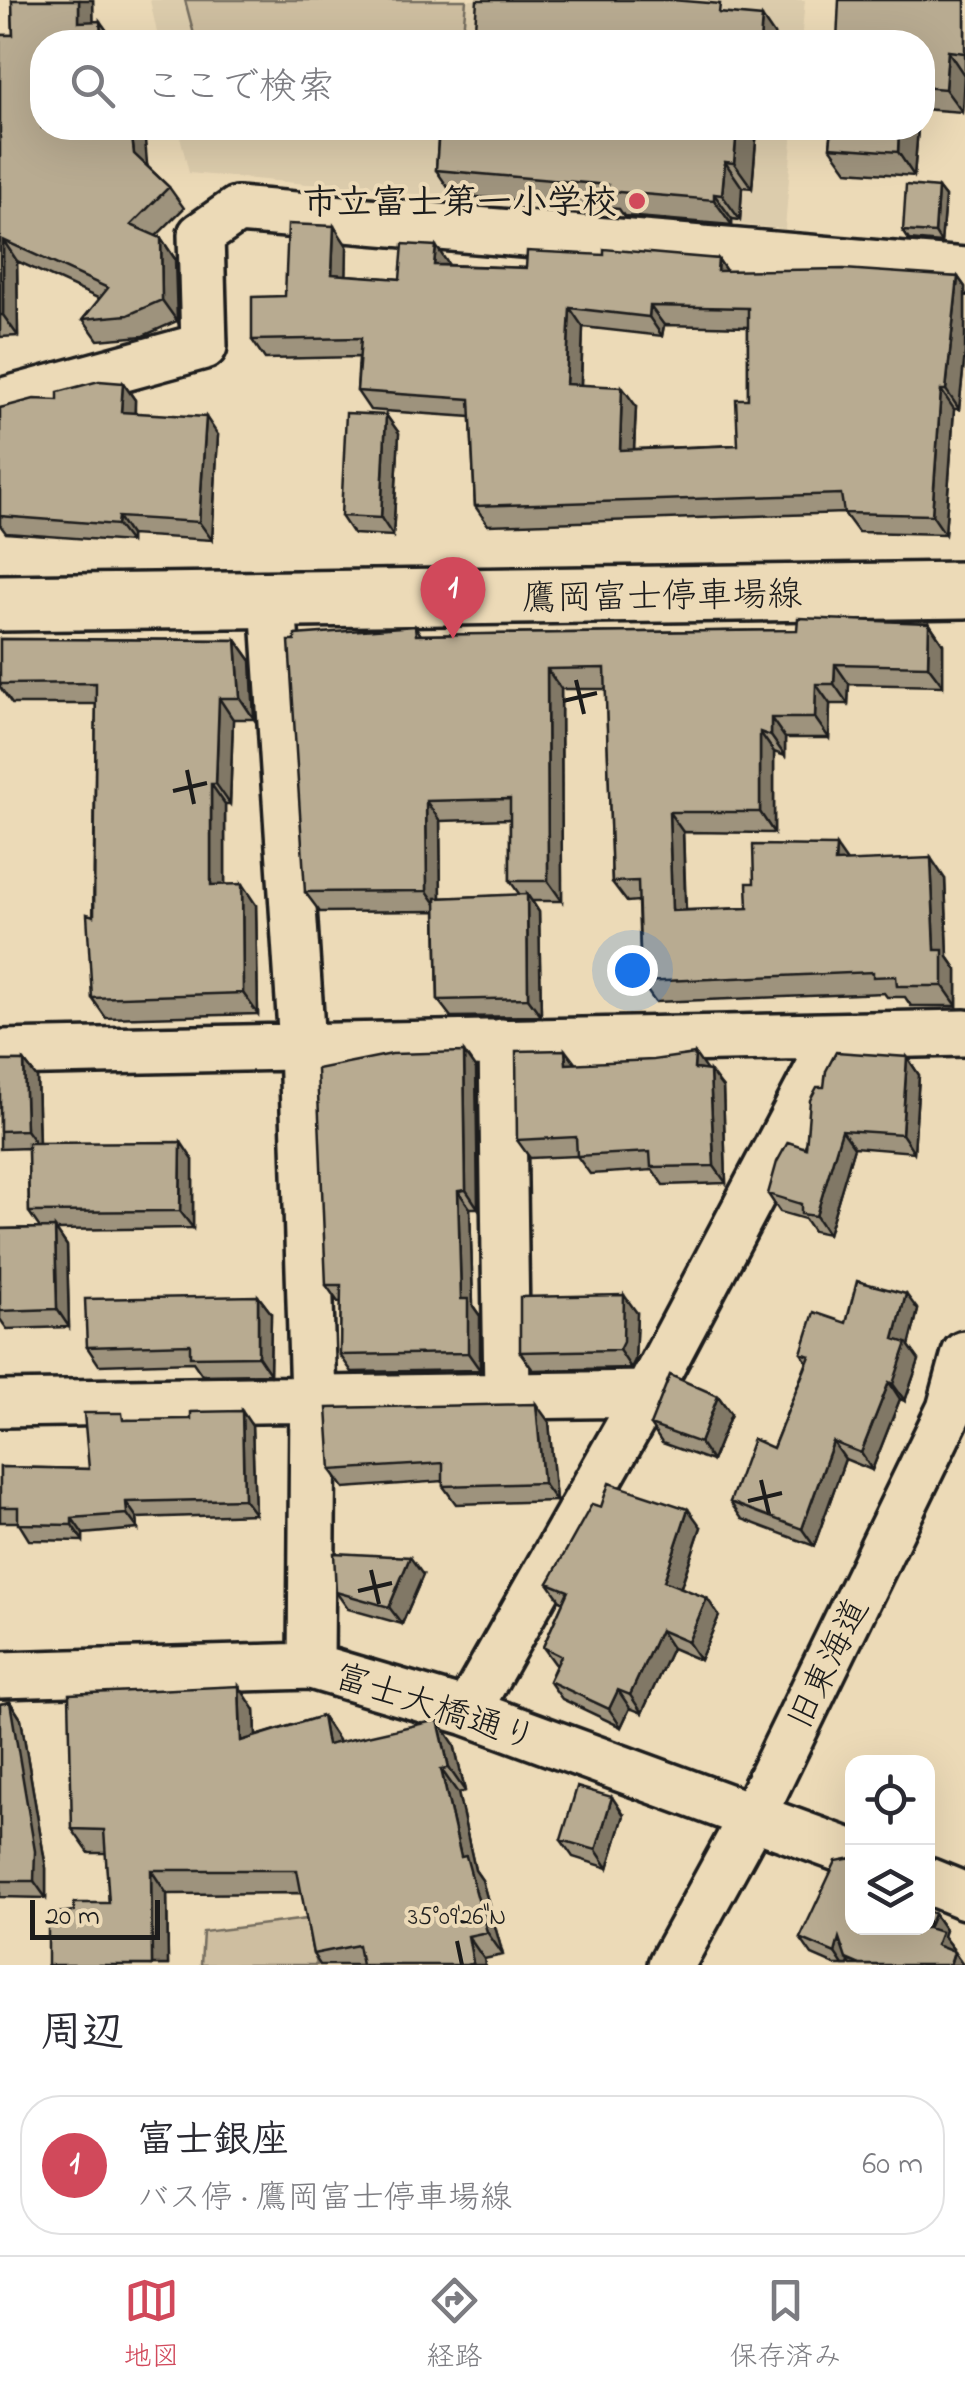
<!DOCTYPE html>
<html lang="ja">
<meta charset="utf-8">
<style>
:root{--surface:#fff;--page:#f7f7f7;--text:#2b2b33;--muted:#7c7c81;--line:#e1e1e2;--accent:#d1495b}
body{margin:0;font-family:"Indie Flower","Klee One",sans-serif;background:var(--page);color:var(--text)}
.controls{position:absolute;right:30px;bottom:30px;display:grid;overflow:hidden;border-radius:20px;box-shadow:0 10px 40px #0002}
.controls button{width:90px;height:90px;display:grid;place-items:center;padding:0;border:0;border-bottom:2px solid var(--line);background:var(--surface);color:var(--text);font:50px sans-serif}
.scale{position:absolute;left:30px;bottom:25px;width:130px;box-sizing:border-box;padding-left:10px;border:5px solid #1c1c1c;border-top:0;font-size:28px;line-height:35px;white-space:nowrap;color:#1c1c1c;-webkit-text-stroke:8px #ecdab7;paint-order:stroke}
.you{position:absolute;left:632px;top:970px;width:35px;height:35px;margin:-25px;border:8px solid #fff;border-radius:50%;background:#1a73e8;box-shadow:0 0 0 15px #1a73e833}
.badge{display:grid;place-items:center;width:65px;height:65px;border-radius:50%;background:var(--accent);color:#fff;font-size:32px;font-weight:700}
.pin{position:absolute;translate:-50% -82px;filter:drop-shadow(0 2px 5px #0008)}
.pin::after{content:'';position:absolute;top:52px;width:35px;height:30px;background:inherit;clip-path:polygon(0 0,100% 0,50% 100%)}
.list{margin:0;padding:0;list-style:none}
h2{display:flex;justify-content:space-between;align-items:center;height:130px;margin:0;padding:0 40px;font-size:42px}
h2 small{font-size:32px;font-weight:400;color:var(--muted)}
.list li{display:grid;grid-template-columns:65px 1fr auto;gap:30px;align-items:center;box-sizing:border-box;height:140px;margin:0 20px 20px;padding:0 20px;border:2px solid var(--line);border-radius:40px}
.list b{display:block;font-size:38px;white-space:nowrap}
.list p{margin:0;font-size:32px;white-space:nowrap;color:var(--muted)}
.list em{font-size:32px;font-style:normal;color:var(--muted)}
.icon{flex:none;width:55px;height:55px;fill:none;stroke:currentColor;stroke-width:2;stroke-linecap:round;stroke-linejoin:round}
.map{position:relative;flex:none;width:965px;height:1965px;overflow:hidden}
.search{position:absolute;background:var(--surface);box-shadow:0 10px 40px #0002;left:30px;right:30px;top:30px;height:110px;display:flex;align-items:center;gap:25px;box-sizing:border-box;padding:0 35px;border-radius:40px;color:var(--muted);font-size:38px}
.sheet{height:290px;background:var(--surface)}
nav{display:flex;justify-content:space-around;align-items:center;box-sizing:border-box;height:140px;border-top:2px solid var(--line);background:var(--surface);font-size:28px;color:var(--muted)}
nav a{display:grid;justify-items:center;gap:5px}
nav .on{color:var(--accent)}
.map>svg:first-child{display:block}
.built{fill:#dcccac}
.green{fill:#cebea0;stroke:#756d5e;stroke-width:2.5}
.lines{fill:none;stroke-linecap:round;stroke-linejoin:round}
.minor-casing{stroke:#1c1c1c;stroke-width:52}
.major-casing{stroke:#1c1c1c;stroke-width:62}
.minor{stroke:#ecdab7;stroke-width:45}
.major{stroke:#ecdab7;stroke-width:55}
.wall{fill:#9e937d;stroke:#1c1c1c;stroke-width:2.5;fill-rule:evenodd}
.shaded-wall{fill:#817866;stroke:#1c1c1c;stroke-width:2.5}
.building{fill:#b8ab91;stroke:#1c1c1c;stroke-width:2.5;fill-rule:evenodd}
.ticks{fill:none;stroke:#1c1c1c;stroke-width:4}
.poi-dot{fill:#d1495b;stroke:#ecdab7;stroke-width:4}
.labels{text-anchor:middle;stroke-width:8;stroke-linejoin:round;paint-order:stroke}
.poi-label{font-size:35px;font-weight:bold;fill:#1c1c1c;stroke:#ecdab7;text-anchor:end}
.street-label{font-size:35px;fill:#1c1c1c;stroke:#ecdab7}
.ticks-label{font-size:25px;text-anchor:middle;fill:#1c1c1c;stroke:#ecdab7;stroke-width:8;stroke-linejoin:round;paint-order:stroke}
</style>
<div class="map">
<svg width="965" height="1965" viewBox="0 0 965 1965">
<rect width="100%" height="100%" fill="#ecdab7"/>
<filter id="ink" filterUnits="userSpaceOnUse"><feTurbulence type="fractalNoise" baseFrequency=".01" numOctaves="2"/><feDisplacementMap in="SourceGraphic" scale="20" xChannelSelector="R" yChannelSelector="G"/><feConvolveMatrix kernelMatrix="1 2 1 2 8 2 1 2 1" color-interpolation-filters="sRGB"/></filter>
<g filter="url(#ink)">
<path class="built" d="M150 0H805L801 42H159Z
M178 128H793L785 229 189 173Z"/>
<path class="green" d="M185 0H466L462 42H196Z
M307 1919 317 1965H201L203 1932Z"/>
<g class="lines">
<g class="minor-casing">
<path id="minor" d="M0 402 204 346 201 235 237 210 965 271
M273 600 302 1046 313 1398 311 1666
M502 1042 507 1395
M0 1053 965 1033
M0 1404 647 1394
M0 1675 311 1666 467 1712 852 1853
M467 1712 647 1394 836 1036
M928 1881 965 1896
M671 1965 753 1815 950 1409 965 1354"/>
</g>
<g class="major-casing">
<path id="major" d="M0 603 965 590"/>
</g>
<use href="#minor" class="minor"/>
<use href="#major" class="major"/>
</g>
<path class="wall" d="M12 0H93V21L148 167 169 187 184 208 156 236 161 238 175 259 177 321 143 336 98 340 83 319 100 299 17 261 18 336 0 337V35H13Z
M965 0V75L962 112 922 109V42Z
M439 128H757L752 188 742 187 740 220 732 219V225L624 216 619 209 453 195 436 170Z
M832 128H918L914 176 847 171 830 147Z
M938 188 945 197 941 243 909 240 903 231Z
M347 246 346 275 400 279 449 265 526 268 604 255 718 259 726 271 958 277 965 287V353L959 409H954L945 534 858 532 844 513 488 525 475 506 471 417 370 410 357 391 359 357 265 359 252 340 285 296ZM664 325 748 327V399L738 445 634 449 636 406 581 385 583 327 662 336Z
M123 383 135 400V413L218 435 212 540 130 535V542L6 533 0 525V408L58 400Z
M386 415 399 433 393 536 353 534 341 516Z
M929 623 943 644V686L849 684 848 704H830L829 738H785V756L774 752V833L683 832 686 910 748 908 754 883 847 862 945 879 948 957 957 970V1006H911L905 997H887L884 993 655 1002 641 982 638 901 627 902 612 882 606 689H561L562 901H532L539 912 541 1016 451 1017 438 1000 436 911 320 912 305 892 415 626 421 635 797 630ZM510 819V881L520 895 441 898 440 821Z
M0 639 236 640 251 661 254 719H233L230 804H225V884L256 905 258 1014 106 1018 92 998 96 704H12L0 687Z
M907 1057 919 1075 914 1152 854 1147 828 1234 813 1231 805 1219 780 1212 768 1194 806 1148 824 1087Z
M0 1061H24L37 1078 39 1143 193 1160V1228L56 1230 67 1246 69 1327 7 1329 0 1319V1229L40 1228 29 1212 28 1148 0 1149Z
M575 1064 706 1070 723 1088 726 1183 663 1185 653 1170 590 1174 577 1156 530 1158 517 1140Z
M476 1069 478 1208H470L473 1306 480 1316V1370L352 1372 340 1355 341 1302H338L326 1285Z
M258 1296 271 1313 270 1374 202 1375 193 1362 99 1365 87 1347Z
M918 1310 909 1346 919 1360 905 1401 900 1399 872 1470 845 1459 814 1546 742 1519 730 1502 773 1448 807 1362 801 1353 846 1323Z
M637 1313 635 1360 631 1368 533 1370 520 1352Z
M718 1396 731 1414 712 1461 662 1443 650 1425Z
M128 1420 252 1426 255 1514 137 1518 138 1529 83 1534V1541L29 1540 18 1522H0V1467L89 1469Z
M549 1422 556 1501 456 1504 443 1486V1481L344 1488 331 1470Z
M601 1507 701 1527 681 1587 719 1616 700 1660 672 1648 642 1713 630 1708 621 1727 562 1699 549 1681 556 1665 543 1647 563 1602 560 1600 548 1583Z
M423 1575 402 1624 348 1609 336 1592Z
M10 1702 21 1719 46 1868V1898L0 1897V1704Z
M255 1710 256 1736 322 1716 339 1743 454 1744 465 1791 458 1793 475 1870 482 1880 503 1955 484 1959 485 1965H320L313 1954 302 1893 167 1894 168 1965H48L74 1911 109 1903 106 1853H89L72 1829Z
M624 1815 608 1868 573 1857 561 1840Z
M934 1914 945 1930 943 1936 953 1949 952 1951 963 1965H851L849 1962 848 1965H835L812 1955 800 1938Z"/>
<path class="shaded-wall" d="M79 0H93L94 42 79 22Z
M762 17 779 42H760Z
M100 21 115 42 101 36Z
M948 51 964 75 962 112 945 89Z
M131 128H144L148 175 134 154Z
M737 128H757L752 188 734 163Z
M899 128H918L914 176 898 152Z
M725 162 742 187 740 220 722 195Z
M938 188 945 197 941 243 935 233Z
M714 194 732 219V225L714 200Z
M334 226 347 246 346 293 332 274Z
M161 238 175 259 177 321 162 300Z
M3 240 17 261 18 336 3 315Z
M436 246 449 265H434Z
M718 259 731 278 717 271Z
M958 277 965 287V353L959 409 946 390Z
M650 306 664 325 662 336 649 317Z
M570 308 583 327 580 403 566 384Z
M123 383 135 400 134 430 121 412Z
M622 387 636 406 633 469 620 450Z
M941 390 954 409 945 534 932 515Z
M386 415 399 433 393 536 381 518Z
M206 417 218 435 212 540 199 522Z
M118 517 130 535V542L117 525Z
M929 623 943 644V686L928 666Z
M236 640 251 661 254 719 240 698Z
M835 664 849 684 848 704 834 684Z
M547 669 561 689 562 901 548 881Z
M816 684 830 704 829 738 815 718Z
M219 698 233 719 230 804 216 784Z
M771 718 785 738V756L771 736Z
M760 732 774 752V833L760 812Z
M211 784 225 804V905L211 885Z
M426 801 440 821 441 911 427 891Z
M669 812 683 832 686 931 672 911Z
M836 846 850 866 835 862Z
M931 858 945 879 948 957 957 970V1006L943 986 935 950Z
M242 884 256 905 258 1014 243 993Z
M527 894 539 912 541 1016 528 998Z
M565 1050 578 1067 566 1064Z
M464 1052 476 1069 478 1208 466 1190Z
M695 1054 707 1071 694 1069Z
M907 1057 919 1075 914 1152 902 1134Z
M24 1061 37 1078 39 1148 26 1130Z
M710 1071 723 1088 726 1183 714 1166Z
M842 1130 854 1147 828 1234 816 1216Z
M181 1142 193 1160V1228L180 1211Z
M458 1191 470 1208 473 1306 480 1316V1370L468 1353 461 1299Z
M55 1228 67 1246 69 1327 57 1309Z
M906 1294 918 1310 909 1346 919 1360 905 1401 893 1384 894 1339Z
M624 1295 637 1313 635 1360 631 1368 619 1350Z
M258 1296 271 1313 270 1374 258 1356Z
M889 1382 900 1399 872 1470 861 1453Z
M718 1396 731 1414 712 1461 700 1443Z
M536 1404 549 1422 556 1501 543 1483Z
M242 1411 252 1426 255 1514 244 1499Z
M833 1442 845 1459 814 1546 802 1529Z
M126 1502 137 1518 138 1529 127 1514Z
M688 1509 701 1527 677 1598 664 1581Z
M72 1518 83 1534V1541L72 1525Z
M410 1557 423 1575 402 1624 389 1607Z
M707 1598 719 1616 700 1660 688 1642Z
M660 1630 672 1648 642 1713 630 1695Z
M239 1686 255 1710 257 1764 241 1741Z
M618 1690 630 1708 621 1727 609 1709Z
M10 1702 21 1719 46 1868V1898L34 1881Z
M322 1716 338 1740 343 1769 327 1745Z
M438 1720 454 1744 465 1791 449 1768Z
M441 1769 458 1793 475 1870 482 1880 503 1955 487 1932 461 1857Z
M612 1797 624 1815 608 1868 596 1850Z
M151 1870 167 1894 168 1965H152Z
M934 1914 945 1930 943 1936 953 1949 947 1962 936 1945 928 1928Z
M468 1936 484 1959 485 1965H474L473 1963Z
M839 1938 849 1962 848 1965H843L835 1953Z
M954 1952 963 1965H950Z"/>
<path class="building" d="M12 0H79V22L100 21 101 36 122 37 123 42H42V128H131L134 154 169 187 131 225 161 238 162 300 128 315 83 319 108 288 3 240V315H0V35H13Z
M477 0H672L720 4 719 13 762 17 760 42H474Z
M839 0H965V53L948 51 945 89 922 87V42H837Z
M439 128H737L734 163 725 162 722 195 714 194V200L607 191 608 185 436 170Z
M832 128H899L898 152 830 147Z
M906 185 938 188 935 233 903 231Z
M288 224 334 226 332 274 400 279 403 244 436 246 434 265 526 268 527 251 604 255V249L718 259 717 271 844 269 958 277 946 390H941L932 515 844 513 841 494 475 506 470 399 357 391 361 338 252 340V297L285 296ZM650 306 748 308V399H736L738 445 620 450 622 387 566 384 570 308 649 317Z
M99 381 123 383 121 412 206 417 199 522 118 517 117 525 0 516V408L34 399 58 400V392Z
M346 413 386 415 381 518 341 516Z
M798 618 929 623 928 666 835 664 834 684H816L815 718H771V736L760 732V812H669L672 911 748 908 747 883H754L753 845 836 846 835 862 931 858 935 950H943V986H897L896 976 873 977V972L641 982 638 881 612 882 605 668 547 669 548 881H510V799L426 801 427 891 305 892 289 641H295V635L415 626 416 635 797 630Z
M0 639 236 640 240 698H219L216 784H211V885L242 884 243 993 92 998 87 914 94 916 96 683 0 684Z
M527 894 528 998 438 1000 436 898Z
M565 1050 566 1064 653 1060 695 1054 694 1069 710 1071 714 1166 651 1167 650 1152 577 1156 576 1137 517 1140 516 1051Z
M464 1052 466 1190 458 1191 461 1299H468V1353L340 1355 341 1285H326L317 1069 392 1054Z
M836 1052 907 1057 902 1134 842 1130 816 1216 801 1214V1204L768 1194 777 1162 788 1142 806 1148 810 1100 817 1087H824L826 1071Z
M0 1061H24L26 1130 0 1131Z
M181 1142 180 1211 29 1212 28 1143Z
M55 1228 57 1309 0 1311V1229Z
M857 1281 906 1294 894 1339 907 1343 893 1384 889 1382 861 1453 833 1442 802 1529 730 1502 753 1439 773 1448 810 1356 801 1353 814 1312 846 1323Z
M624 1295 623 1342 619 1350 520 1352V1297Z
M258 1296V1356L190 1357V1344L87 1347 85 1299Z
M670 1375 718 1396 700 1443 650 1425Z
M536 1404 543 1483 443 1486V1463L331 1470 327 1408Z
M242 1411 244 1499 126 1502 127 1514 72 1518V1525L18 1524V1507H0V1467L89 1469 84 1413H122L123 1420 191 1419V1412Z
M609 1483 688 1509 664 1581 707 1598 688 1642 660 1630 630 1695 618 1690 609 1709 549 1681 561 1656 543 1647 568 1591 548 1583 592 1504 601 1507Z
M334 1553 410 1557 389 1607 336 1592Z
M239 1686 241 1741 322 1716 327 1745 438 1720 449 1768 441 1769 461 1857 466 1856 487 1932 468 1936 473 1963 466 1965H362L358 1945 313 1954 297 1870H151L152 1965H48V1914L74 1911V1903H109L104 1830 72 1829 69 1694Z
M10 1702 35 1851 34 1881H0V1704Z
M577 1787 612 1797 596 1850 561 1840Z
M852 1858V1928H928V1911L934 1914 928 1928 941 1932 936 1945 954 1952 950 1965H860L846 1959 839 1938 835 1953 800 1938 836 1861Z"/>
</g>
<path class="ticks" d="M576 680 584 714M563 701 597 693M187 770 194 804M173 791 207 783M761 1480 769 1514M748 1501 782 1493M371 1570 379 1604M358 1591 392 1583M457 1941 462 1965"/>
<circle class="poi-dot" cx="637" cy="201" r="10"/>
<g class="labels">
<g class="poi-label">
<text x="617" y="213">市立富士第一小学校</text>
</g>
<g class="street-label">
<text transform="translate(662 595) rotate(-1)" y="12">鷹岡富士停車場線</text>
<text transform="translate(827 1663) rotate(-64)" y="12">旧東海道</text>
<text transform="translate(436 1706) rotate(18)" y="12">富士大橋通り</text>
</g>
</g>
<g class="ticks-label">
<text x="457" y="1924">35°09'26"N</text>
</g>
</svg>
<div class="controls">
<button><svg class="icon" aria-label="locate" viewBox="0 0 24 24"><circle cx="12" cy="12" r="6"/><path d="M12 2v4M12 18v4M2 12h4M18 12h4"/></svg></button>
<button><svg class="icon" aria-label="layers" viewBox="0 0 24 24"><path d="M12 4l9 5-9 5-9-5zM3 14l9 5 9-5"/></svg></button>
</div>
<div class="scale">20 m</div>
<div class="you"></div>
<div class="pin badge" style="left:453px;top:639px">1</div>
<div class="search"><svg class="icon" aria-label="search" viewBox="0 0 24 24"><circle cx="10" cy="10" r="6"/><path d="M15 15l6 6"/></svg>ここで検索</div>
</div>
<section class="sheet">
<h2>周辺<small></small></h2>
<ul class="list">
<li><span class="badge">1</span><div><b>富士銀座</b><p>バス停 · 鷹岡富士停車場線</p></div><em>60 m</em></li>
</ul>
</section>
<nav>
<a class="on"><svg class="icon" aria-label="map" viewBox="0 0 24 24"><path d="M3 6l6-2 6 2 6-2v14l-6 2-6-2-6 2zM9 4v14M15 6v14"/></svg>地図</a>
<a><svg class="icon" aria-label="directions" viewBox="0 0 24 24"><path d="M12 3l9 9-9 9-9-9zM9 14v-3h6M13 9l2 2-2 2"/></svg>経路</a>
<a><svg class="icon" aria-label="saved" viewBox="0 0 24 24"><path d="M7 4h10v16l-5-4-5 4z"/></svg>保存済み</a>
</nav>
